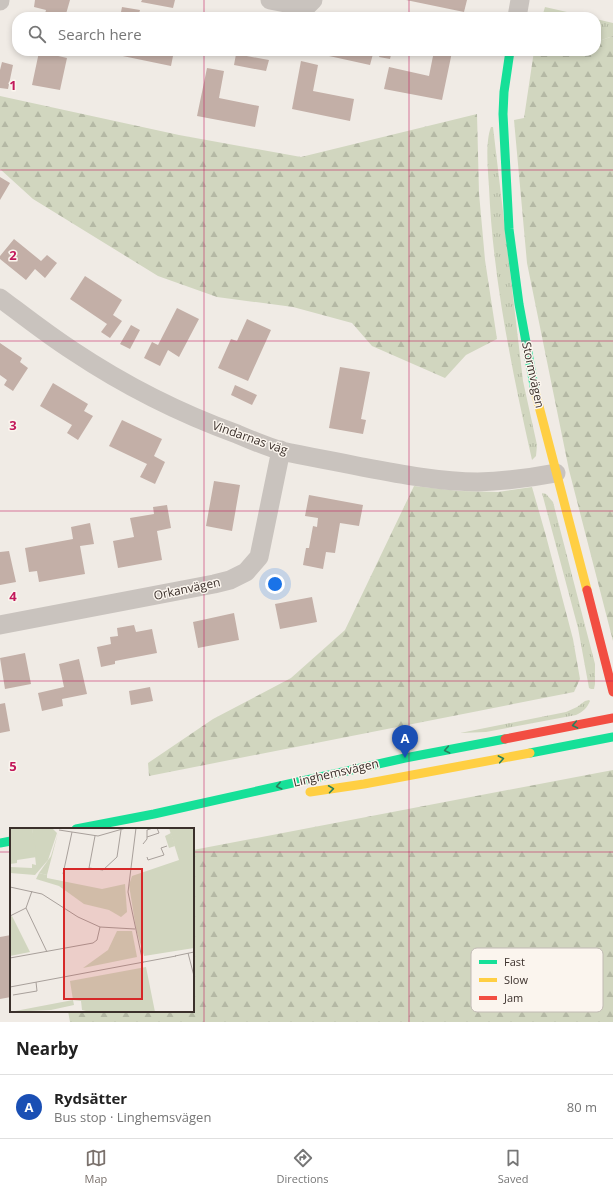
<!DOCTYPE html>
<meta charset="utf-8">
<style>
:root{--surface:#fff;--page:#f6f6f6;--text:#222;--muted:#767676;--line:#e0e0e0;--accent:#7a716c}
body{margin:0;font-family:"Open Sans",sans-serif;background:var(--page);color:var(--text)}
.you{position:absolute;left:275px;top:584px;width:14px;height:14px;margin:-10px;border:3px solid #fff;border-radius:50%;background:#1a73e8;box-shadow:0 0 0 6px #1a73e833}
.badge{display:grid;place-items:center;width:26px;height:26px;border-radius:50%;background:var(--accent);color:#fff;font-size:13px;font-weight:700}
.pin{position:absolute;translate:-50% -33px;filter:drop-shadow(0 1px 2px #0008)}
.pin::after{content:'';position:absolute;top:21px;width:14px;height:12px;background:inherit;clip-path:polygon(0 0,100% 0,50% 100%)}
.list{margin:0;padding:0;list-style:none}
h2{display:flex;justify-content:space-between;align-items:center;height:52px;margin:0;padding:0 16px;font-size:17px}
h2 small{font-size:13px;font-weight:400;color:var(--muted)}
.list li{display:grid;grid-template-columns:26px 1fr auto;gap:12px;align-items:center;box-sizing:border-box;height:64px;padding:0 16px;border-top:1px solid var(--line)}
.list b{display:block;font-size:15px;white-space:nowrap}
.list p{margin:0;font-size:13px;white-space:nowrap;color:var(--muted)}
.list em{font-size:13px;font-style:normal;color:var(--muted)}
.icon{flex:none;width:22px;height:22px;fill:none;stroke:currentColor;stroke-width:2;stroke-linecap:round;stroke-linejoin:round}
.map{position:relative;flex:none;width:613px;height:1022px;overflow:hidden}
.search{position:absolute;background:var(--surface);box-shadow:0 2px 6px #0003;left:12px;right:12px;top:12px;height:44px;display:flex;align-items:center;gap:10px;box-sizing:border-box;padding:0 14px;border-radius:16px;color:var(--muted);font-size:15px}
.sheet{height:116px;background:var(--surface)}
nav{display:flex;justify-content:space-around;align-items:center;box-sizing:border-box;height:56px;border-top:1px solid var(--line);background:var(--surface);font-size:11px;color:var(--muted)}
nav a{display:grid;justify-items:center;gap:2px}
nav .on{color:var(--accent)}
.map>svg:first-child{display:block}
.grass{fill:url(#grass-tufts)}
.forest{fill:url(#forest-firs)}
.building{fill:#c3afa7}
.lines{fill:none;stroke-linecap:round;stroke-linejoin:round}
.street{stroke:#c9c3be;stroke-width:19}
.fast{stroke:#16e098;stroke-width:9}
.slow{stroke:#ffcf43;stroke-width:9}
.jam{stroke:#f24e42;stroke-width:9}
.oneway{stroke:#2a7f5c}
.grid{fill:none;stroke:#c2185b;stroke-width:1;stroke-opacity:0.55}
.labels{text-anchor:middle;stroke-width:3;stroke-linejoin:round;paint-order:stroke}
.street-label{font-size:12px;fill:#3b302b;stroke:#fbf5ee}
.inset-road{fill:none;stroke:#a8a09b;stroke-width:1}
.view{fill:#d62828;fill-opacity:0.15;stroke:#d62828;stroke-width:2}
.inset-edge{fill:none;stroke:#3b302b;stroke-width:2}
.key{fill:#fbf5ee;stroke:#c1bab4;stroke-width:1}
.key-label{font-size:11px;fill:#3b302b}
.grid-label{font-size:13px;text-anchor:middle;font-weight:bold;fill:#c2185b;stroke:#fbf5ee;stroke-width:3;stroke-linejoin:round;paint-order:stroke}
</style>
<div class="map">
<svg width="613" height="1022" viewBox="0 0 613 1022">
<defs>
<pattern id="grass-tufts" width="24" height="20" patternUnits="userSpaceOnUse"><rect width="24" height="20" fill="#d1d6bf"/><path d="M3 7l-1-3M5 7V3M7 7l1-3M15 17l-1-3M17 17v-4M19 17l1-3" fill="none" stroke="#b4b8a4"/></pattern>
<pattern id="forest-firs" width="22" height="20" patternUnits="userSpaceOnUse"><rect width="22" height="20" fill="#d1d6bf"/><path d="M5 1l3.5 6h-7zM16 11l3.5 6h-7z" fill="#b4b8a4"/></pattern>
</defs>
<rect width="100%" height="100%" fill="#f0ebe5"/>
<path class="grass" d="M545 7 589 17H542Z
M596 19 613 23V36L596 42Z
M491 127H493L523 381 537 445 536 456 532 460C512 370 493 280 489 187 488 171 485 142 491 127Z
M542 493 546 494 553 502 595 664V684L594 689H591L589 688 578 628Z
M589 700 590 701C587 708 583 712 576 715L486 732 460 733 566 712 577 707 585 701Z"/>
<path class="forest" d="M613 36V641L569 470 527 263 514 120 524 118 534 51H596V42Z
M0 96 179 135 301 157 477 114 479 193 485 260 497 339 466 355 445 378 372 346 352 323 293 307 217 297 158 276 33 199 0 169Z
M414 486 460 491 498 492 532 487 546 536 573 639 580 679 574 692 149 776 148 763 213 719 291 678 345 630Z
M613 770V1022H70L68 1011H193V850Z"/>
<path class="building" d="M35 0H70L66 14H71L70 17H44L46 10 34 7Z
M142 0H175L173 8 141 2Z
M406 0H467L464 12Z
M122 7 140 10 138 17H120Z
M36 51H54V55L67 58 60 90 32 85 39 52Z
M113 51H174L171 66 113 54Z
M330 51H360L373 54 370 65 329 56Z
M381 51H392L390 59 379 57Z
M434 51H445L452 52 442 100 384 89 389 67 429 76Z
M236 54 269 60 266 71 234 65Z
M301 61 318 65 313 91 354 99 350 121 292 109Z
M2 62 13 65 8 89 0 88V70Z
M207 68 224 71 219 98 259 106 255 127 197 116Z
M0 177 10 183 0 200Z
M14 239 41 261 47 255 57 263 45 278 35 269 26 280 0 259V256Z
M85 276 122 300 113 315 122 321 110 338 101 332 107 324 70 299Z
M177 308 199 319 179 357 168 350 160 366 144 358 152 342 158 345Z
M247 319 271 330 248 381 218 368 231 339 237 341Z
M131 325 140 330 130 349 120 344Z
M0 343 22 358 20 362 28 368 13 391 4 385 7 380 0 375Z
M340 367 370 372 361 419 366 420 363 434 329 428Z
M53 383 88 404 84 411 93 416 78 440 67 433 72 425 40 406Z
M235 385 257 395 252 405 231 395Z
M122 420 162 439 154 456 165 462 155 484 140 477 147 464 109 446Z
M214 481 240 485 232 531 206 526Z
M309 495 363 505 359 526 340 523 335 553 326 552 323 569 303 565 306 548H309L313 526 317 527 318 518 305 516Z
M167 505 171 528 157 531 162 560 118 568 113 541 134 537 130 518 154 514 153 507Z
M90 523 94 544 80 546 85 574 39 582 37 571 29 572 25 548 73 539 71 527Z
M9 551 16 582 0 585V552Z
M312 597 317 622 280 629 275 604Z
M234 613 239 640 198 648 193 622Z
M134 625 136 632 152 629 157 653 115 661V664L101 667 97 647 111 644 110 637 118 636 117 628Z
M25 653 31 684 5 689 0 658Z
M79 659 87 694 62 699 63 706 42 711 38 693 64 687 59 664Z
M150 687 153 701 131 705 129 691Z
M5 703 10 731 0 733V704Z
M11 935V997L0 999V937Z"/>
<g class="lines">
<path class="street" d="M270 0 306 7 313 0
M0 1V0
M517 17 520 0
M0 298C24 316 48 335 73 351 124 385 179 413 237 434 251 440 267 447 282 451 308 457 335 461 362 467 399 474 441 482 478 482 505 481 530 478 556 473
M0 625 214 584 230 580 246 572 259 557 281 450"/>
<path class="fast" d="M510 51 504 92 503 114 509 229 519 304 535 391
M530 753 613 737
M76 829 154 814 405 758 505 739
M0 843 11 841"/>
<path class="slow" d="M535 391 587 590
M310 792 364 784 530 753"/>
<path class="jam" d="M587 590 613 692
M505 739 613 718"/>
</g>
<defs><path id="oneway-chevron" d="M-2-3.5L2.5 0L-2 3.5" fill="none" stroke-width="1.6" stroke-linecap="round" stroke-linejoin="round"/></defs>
<g class="oneway">
<use href="#oneway-chevron" transform="translate(575 725) rotate(169)"/>
<use href="#oneway-chevron" transform="translate(447 750) rotate(169)"/>
<use href="#oneway-chevron" transform="translate(501 759) rotate(-11)"/>
<use href="#oneway-chevron" transform="translate(279 786) rotate(167)"/>
<use href="#oneway-chevron" transform="translate(331 789) rotate(-8)"/>
</g>
<path class="grid" d="M204 0V17M409 0V17M204 51V1022M409 51V1022M0 170H613M0 341H613M0 511H613M0 681H613M0 852H11M193 852H613"/>
<g class="labels">
<g class="street-label">
<text transform="translate(533 375) rotate(78)" y="4">Stormvägen</text>
<text transform="translate(250 438) rotate(19)" y="4">Vindarnas väg</text>
<text transform="translate(187 589) rotate(-12)" y="4">Orkanvägen</text>
<text transform="translate(336 773) rotate(-13)" y="4">Linghemsvägen</text>
</g>
</g>
<g transform="translate(10 828)">
<rect width="184" height="184" fill="#f0ebe5"/>
<path d="M22 0H42L47 5 38 32 25 47 0 45V39L22 40V36L26 37ZM48 5 37 47 29 45 41 28ZM161 5 165 18 159 20 155 8ZM2 88 20 124 0 128V89ZM63 172 64 177 41 182 0 184Z" fill="#d1d6bf"/>
<path d="M159 0H184V120L134 128 126 101 119 57 122 48 169 32ZM29 45 37 47V50L92 61 115 56 117 84 111 89 99 82 74 76 49 58 26 51ZM107 103H122L127 129 73 140 98 122ZM136 139 145 184H80L72 182 71 173 63 172 60 153Z" fill="#d1d6bf"/>
<path d="M22 0 27 29 7 32V35L0 36V1Z" fill="#d1d6bf"/>
<path class="inset-road" d="M126 0 118 64 133 135M49 2 88 8 116 0M85 8 79 40 93 42 107 29 111 2M137 9 149 5 147 0M133 16 137 11V2L143 0M137 29 138 32 154 27 151 20 157 18M53 46 62 4M0 59 32 66 68 89 90 99 125 101M16 80 37 124M0 88 16 80 22 63M178 125 184 148M165 128 184 124M0 130 83 115 87 112 90 99M0 159 166 128M3 167 27 163 26 154"/>
<path class="view" d="M54 41H132V171H54Z"/>
<rect width="184" height="184" class="inset-edge"/>
</g>
<rect x="471" y="948" width="132" height="64" rx="6" class="key"/>
<rect x="479" y="960" width="18" height="4" fill="#16e098"/>
<rect x="479" y="978" width="18" height="4" fill="#ffcf43"/>
<rect x="479" y="996" width="18" height="4" fill="#f24e42"/>
<g class="key-label">
<text x="504" y="966">Fast</text>
<text x="504" y="984">Slow</text>
<text x="504" y="1002">Jam</text>
</g>
<g class="grid-label">
<text x="13" y="90">1</text>
<text x="13" y="260">2</text>
<text x="13" y="430">3</text>
<text x="13" y="601">4</text>
<text x="13" y="771">5</text>
</g>
</svg>
<div class="you"></div>
<div class="pin badge" style="left:405px;top:758px;background:#1a4fb4">A</div>
<div class="search"><svg class="icon" aria-label="search" viewBox="0 0 24 24"><circle cx="10" cy="10" r="6"/><path d="M15 15l6 6"/></svg>Search here</div>
</div>
<section class="sheet">
<h2>Nearby<small></small></h2>
<ul class="list">
<li><span class="badge" style="background:#1a4fb4">A</span><div><b>Rydsätter</b><p>Bus stop · Linghemsvägen</p></div><em>80 m</em></li>
</ul>
</section>
<nav>
<a class="on"><svg class="icon" aria-label="map" viewBox="0 0 24 24"><path d="M3 6l6-2 6 2 6-2v14l-6 2-6-2-6 2zM9 4v14M15 6v14"/></svg>Map</a>
<a><svg class="icon" aria-label="directions" viewBox="0 0 24 24"><path d="M12 3l9 9-9 9-9-9zM9 14v-3h6M13 9l2 2-2 2"/></svg>Directions</a>
<a><svg class="icon" aria-label="saved" viewBox="0 0 24 24"><path d="M7 4h10v16l-5-4-5 4z"/></svg>Saved</a>
</nav>
